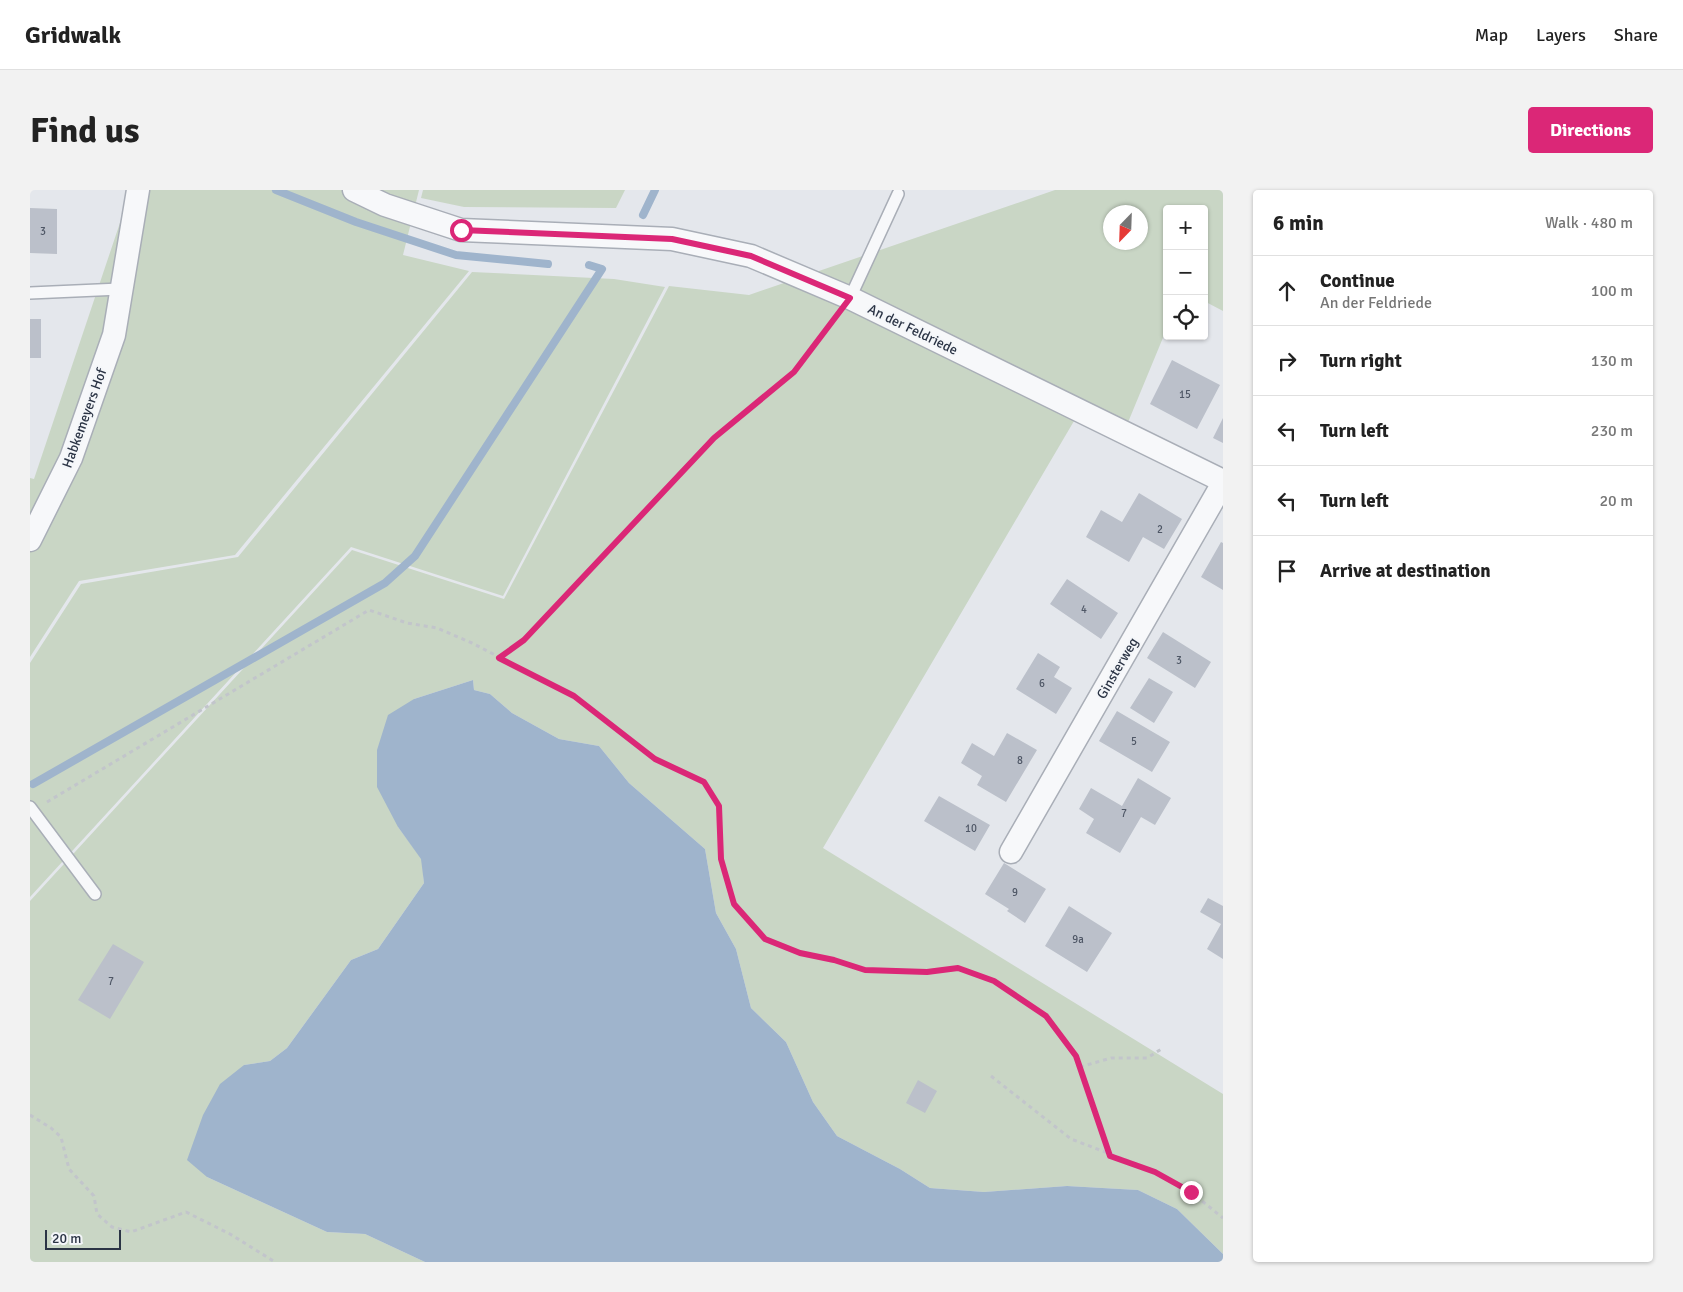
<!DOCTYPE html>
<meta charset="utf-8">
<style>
:root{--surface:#fff;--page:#f2f2f2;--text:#222;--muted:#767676;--line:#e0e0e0;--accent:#db2777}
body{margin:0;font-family:Signika,sans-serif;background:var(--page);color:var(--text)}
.controls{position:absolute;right:15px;top:15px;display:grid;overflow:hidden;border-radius:5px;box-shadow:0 1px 4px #0004}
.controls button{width:45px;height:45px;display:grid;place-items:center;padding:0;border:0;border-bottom:1px solid var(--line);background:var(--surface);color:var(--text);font:25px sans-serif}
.compass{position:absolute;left:1073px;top:15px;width:45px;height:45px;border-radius:50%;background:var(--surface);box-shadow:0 1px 4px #0004;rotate:203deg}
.scale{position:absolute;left:15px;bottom:12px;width:76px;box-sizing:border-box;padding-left:5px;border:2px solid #2b3445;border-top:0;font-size:14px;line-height:18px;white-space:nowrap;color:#2b3445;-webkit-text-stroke:4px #f4f6f9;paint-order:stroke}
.stop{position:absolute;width:15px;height:15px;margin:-11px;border:4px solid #db2777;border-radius:50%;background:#fff}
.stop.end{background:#db2777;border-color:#fff;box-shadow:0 1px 5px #0008}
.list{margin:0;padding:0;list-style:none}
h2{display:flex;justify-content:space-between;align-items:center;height:65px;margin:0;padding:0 20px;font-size:21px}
h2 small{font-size:16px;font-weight:400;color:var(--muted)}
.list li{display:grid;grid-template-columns:32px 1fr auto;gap:15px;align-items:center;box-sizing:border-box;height:70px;padding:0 20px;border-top:1px solid var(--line)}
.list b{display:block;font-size:19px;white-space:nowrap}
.list p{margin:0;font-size:16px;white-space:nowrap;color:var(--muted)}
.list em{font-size:16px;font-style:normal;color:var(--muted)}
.icon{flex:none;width:28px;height:28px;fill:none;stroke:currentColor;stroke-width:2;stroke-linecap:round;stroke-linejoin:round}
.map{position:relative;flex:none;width:1193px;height:1072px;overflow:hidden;border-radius:5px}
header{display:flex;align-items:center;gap:30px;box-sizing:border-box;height:70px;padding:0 25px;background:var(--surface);border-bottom:1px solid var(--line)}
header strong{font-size:24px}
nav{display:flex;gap:28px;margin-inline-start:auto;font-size:18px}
.intro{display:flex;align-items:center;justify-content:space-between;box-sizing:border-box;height:120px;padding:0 30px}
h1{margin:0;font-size:35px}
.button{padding:12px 22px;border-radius:5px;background:var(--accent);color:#fff;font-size:18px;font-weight:700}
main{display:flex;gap:30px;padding:0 30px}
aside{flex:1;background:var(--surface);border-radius:5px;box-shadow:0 1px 4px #0004}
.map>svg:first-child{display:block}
.green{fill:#c9d6c5;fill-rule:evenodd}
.water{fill:#9fb4cc}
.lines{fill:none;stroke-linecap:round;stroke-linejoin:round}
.stream{stroke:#9fb4cc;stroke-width:8}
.building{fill:#bbc0ca}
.service-casing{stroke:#a9aeb7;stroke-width:14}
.minor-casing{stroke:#a9aeb7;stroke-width:25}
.path{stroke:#c2c5cb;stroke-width:3;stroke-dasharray:4 4;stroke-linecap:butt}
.service{stroke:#f7f8fa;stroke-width:11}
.minor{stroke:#f7f8fa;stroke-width:22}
.route{stroke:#db2777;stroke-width:6}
.labels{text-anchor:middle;stroke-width:4;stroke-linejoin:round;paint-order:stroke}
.number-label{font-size:11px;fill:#4f5766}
.street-label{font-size:14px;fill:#2b3445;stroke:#f4f6f9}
</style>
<header>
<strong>Gridwalk</strong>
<nav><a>Map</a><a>Layers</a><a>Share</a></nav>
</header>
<div class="intro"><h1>Find us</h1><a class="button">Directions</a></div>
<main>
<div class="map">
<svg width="1193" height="1072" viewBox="0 0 1193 1072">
<rect width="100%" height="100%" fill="#e4e7ec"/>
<path class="green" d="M101 0H389L373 65 439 81 205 365 49 391 0 467V288L4 289Z
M393 0H595L586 18 434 17 391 8Z
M1025 0H1193V121L1174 111V19H1137V138L1094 242 1044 231 793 658 1193 904V1064L1147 1019 1108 1000 1037 996 954 1002 900 998 870 979 807 946 783 912 756 852 721 818 706 759 686 723 675 659 599 593 569 556 529 549 482 523 460 504 444 500 443 490 384 509 368 637 392 669 394 693 348 759 321 770 257 858 240 871 214 875 177 987 297 1042 335 1044 395 1072H0V711L322 360 474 409 639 96 719 105ZM1080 22H1110V52H1080Z
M442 82 584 89 635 97 473 406 321 357 0 707V473L51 394 208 367Z"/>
<path class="water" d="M443 490 444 500 460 504 482 523 529 549 569 556 599 593 675 659 686 723 706 759 721 818 756 852 783 912 807 946 870 979 900 998 954 1002 1037 996 1108 1000 1147 1019 1193 1064V1072H395L335 1044 297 1042 177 987 157 970 173 925 190 894 214 875 240 871 257 858 321 770 348 759 394 693 391 669 368 637 347 597V560L358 525 384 509Z"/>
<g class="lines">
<path class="stream" d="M246 0 326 32 426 65 518 74
M613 25 625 0
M3 594 355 393 385 366 572 79 559 75"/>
</g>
<path class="building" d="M0 18 27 19V64L0 63Z
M0 129H11V168H0Z
M1142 170 1190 195 1167 239 1120 214Z
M1193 228V253L1183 248Z
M1109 303 1152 329 1134 359 1113 347 1099 372 1056 347 1071 320 1092 332Z
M1191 352 1193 353V400L1171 387Z
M1037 389 1088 423 1071 449 1020 414Z
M1133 442 1181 472 1165 498 1117 468Z
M1008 463 1030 477 1024 487 1042 498 1026 524 986 499Z
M1119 488 1143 502 1124 533 1100 518Z
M1087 521 1140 552 1122 582 1069 551Z
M977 543 1007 560 976 612 947 595 952 586 931 573 942 553 964 566Z
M1108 588 1141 608 1125 635 1111 627 1090 663 1056 643 1064 629 1049 619 1061 598 1092 616Z
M909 606 960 635 945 661 894 631Z
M974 673 1016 699 995 733 977 721 979 719 955 704Z
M1178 708 1193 716V769L1177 759 1191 734 1170 722Z
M1039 716 1082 743 1057 782 1015 756Z
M83 754 114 772 80 829 48 810Z
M888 890 907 901 895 923 876 913Z"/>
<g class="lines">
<g class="service-casing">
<path id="service" d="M0 103 90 99
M820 108 868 4
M0 617 65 704"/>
</g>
<g class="minor-casing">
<path id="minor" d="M324 0 355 15 431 40 642 49 721 66 820 108 1193 291
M0 350 41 268 84 145 108 0
M981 662 1193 293"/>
</g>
<path class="path" d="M469 468 494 450 684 248 764 182 805 128
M17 612 339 420 377 433 407 438 442 453 544 506 625 569 674 592 689 616 691 669 704 714 735 749 770 763 805 770 835 780 897 782 928 778 964 791 1015 826 1046 866 1080 966
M1050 877 1081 868H1117L1133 858
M961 886 1041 949 1125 981 1161 1002 1193 1028
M0 925 21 938 31 947 39 979 64 1006 67 1024 82 1037 101 1042 156 1022 200 1044 245 1072"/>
<use href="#service" class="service"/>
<use href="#minor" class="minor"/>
</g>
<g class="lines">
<path class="route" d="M431 40 642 49 721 66 820 108 764 182 684 248 494 450 469 468 544 506 625 569 674 592 689 616 691 669 704 714 735 749 770 763 804 770 835 780 897 782 928 778 964 791 1016 826 1046 866 1080 966 1125 982 1161 1002"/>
</g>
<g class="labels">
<g class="number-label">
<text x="13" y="45">3</text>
<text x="1155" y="208">15</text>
<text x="1130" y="343">2</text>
<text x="1054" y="423">4</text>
<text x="1149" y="474">3</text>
<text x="1012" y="497">6</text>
<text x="1104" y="555">5</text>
<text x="990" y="574">8</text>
<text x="1094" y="627">7</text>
<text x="941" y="642">10</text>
<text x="985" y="706">9</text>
<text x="1048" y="753">9a</text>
<text x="81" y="795">7</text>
</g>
<g class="street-label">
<text transform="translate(883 139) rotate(26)" y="5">An der Feldriede</text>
<text transform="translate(54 228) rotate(-70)" y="5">Habkemeyers Hof</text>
<text transform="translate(1087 478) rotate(-60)" y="5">Ginsterweg</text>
</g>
</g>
</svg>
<div class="controls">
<button>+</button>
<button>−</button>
<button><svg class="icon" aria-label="locate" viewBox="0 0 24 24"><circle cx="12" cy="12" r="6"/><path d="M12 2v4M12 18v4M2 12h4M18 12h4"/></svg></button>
</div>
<svg class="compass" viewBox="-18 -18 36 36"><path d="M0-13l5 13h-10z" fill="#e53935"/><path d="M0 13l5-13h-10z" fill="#767676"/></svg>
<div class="scale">20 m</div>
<div class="stop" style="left:431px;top:40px"></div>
<div class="stop end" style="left:1161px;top:1002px"></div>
</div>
<aside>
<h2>6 min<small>Walk · 480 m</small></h2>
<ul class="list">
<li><svg class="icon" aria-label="ahead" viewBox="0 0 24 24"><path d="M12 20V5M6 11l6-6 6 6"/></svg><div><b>Continue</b><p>An der Feldriede</p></div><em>100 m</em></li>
<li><svg class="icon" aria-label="right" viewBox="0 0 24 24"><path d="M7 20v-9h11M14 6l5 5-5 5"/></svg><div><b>Turn right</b></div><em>130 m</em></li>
<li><svg class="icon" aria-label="left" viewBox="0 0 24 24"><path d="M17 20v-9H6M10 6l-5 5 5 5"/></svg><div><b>Turn left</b></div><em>230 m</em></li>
<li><svg class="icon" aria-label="left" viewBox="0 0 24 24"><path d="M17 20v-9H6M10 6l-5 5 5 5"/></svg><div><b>Turn left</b></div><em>20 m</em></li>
<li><svg class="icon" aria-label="arrive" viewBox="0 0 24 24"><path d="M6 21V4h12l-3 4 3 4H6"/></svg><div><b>Arrive at destination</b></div></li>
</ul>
</aside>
</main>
